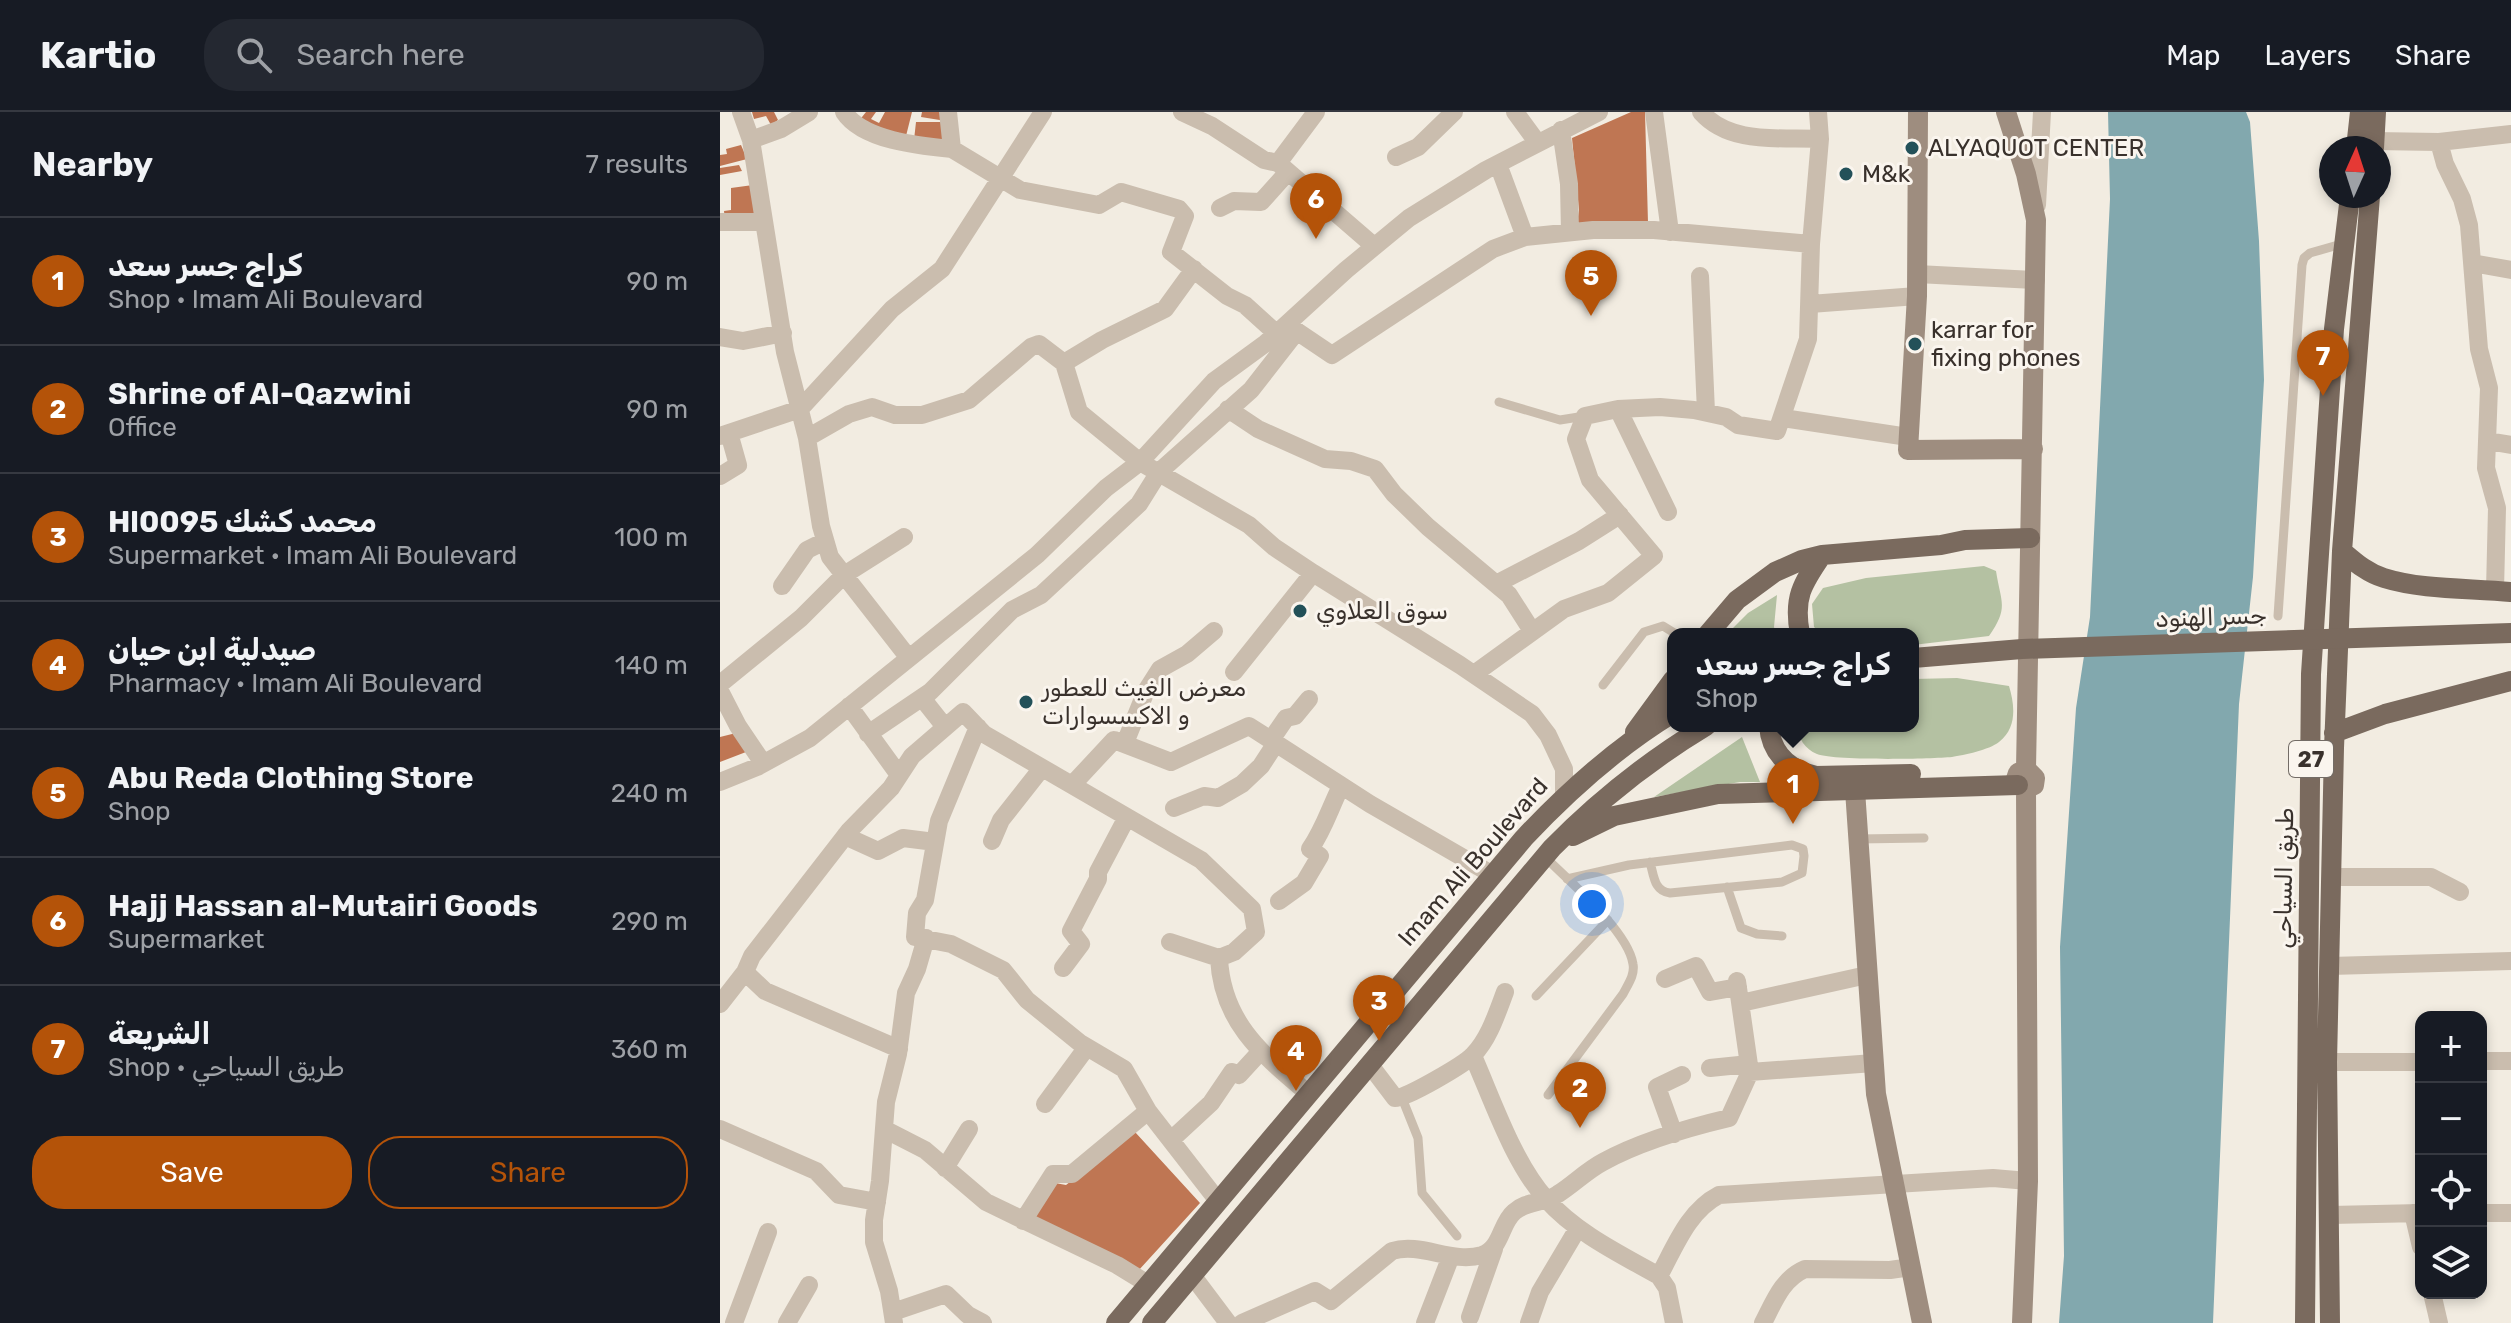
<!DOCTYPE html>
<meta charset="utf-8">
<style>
:root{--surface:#171b24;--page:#242831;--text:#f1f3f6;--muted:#9ea1a6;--line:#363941;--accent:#b45309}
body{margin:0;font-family:Rubik,Cairo,sans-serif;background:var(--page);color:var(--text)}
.controls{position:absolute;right:24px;bottom:24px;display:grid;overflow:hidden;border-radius:16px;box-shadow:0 4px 12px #0003}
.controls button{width:72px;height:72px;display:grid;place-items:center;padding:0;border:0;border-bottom:2px solid var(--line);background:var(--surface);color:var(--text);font:40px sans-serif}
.compass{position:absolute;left:1599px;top:24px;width:72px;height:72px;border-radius:50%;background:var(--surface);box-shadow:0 4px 12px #0003;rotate:3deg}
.you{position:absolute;left:872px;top:792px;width:28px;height:28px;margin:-20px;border:6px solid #fff;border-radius:50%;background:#1a73e8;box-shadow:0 0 0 12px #1a73e833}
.badge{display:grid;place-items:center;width:52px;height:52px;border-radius:50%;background:var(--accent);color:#fff;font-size:26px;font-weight:700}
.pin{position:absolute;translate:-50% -66px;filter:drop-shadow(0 2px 4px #0008)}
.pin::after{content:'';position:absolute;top:42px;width:28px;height:24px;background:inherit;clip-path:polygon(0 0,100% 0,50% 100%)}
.popup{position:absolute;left:947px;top:516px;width:252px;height:104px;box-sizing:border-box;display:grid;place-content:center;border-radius:16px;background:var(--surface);filter:drop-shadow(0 2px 6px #0005);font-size:26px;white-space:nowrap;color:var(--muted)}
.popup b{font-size:30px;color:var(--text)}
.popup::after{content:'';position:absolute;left:50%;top:100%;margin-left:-16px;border:16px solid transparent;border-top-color:var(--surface)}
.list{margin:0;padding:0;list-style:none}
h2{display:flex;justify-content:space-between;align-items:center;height:104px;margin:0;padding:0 32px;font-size:34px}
h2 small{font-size:26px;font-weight:400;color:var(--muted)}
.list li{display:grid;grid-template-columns:52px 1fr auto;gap:24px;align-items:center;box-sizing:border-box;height:128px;padding:0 32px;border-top:2px solid var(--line)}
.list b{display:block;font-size:30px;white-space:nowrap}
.list p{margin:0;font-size:26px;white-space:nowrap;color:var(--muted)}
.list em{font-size:26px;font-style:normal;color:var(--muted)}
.actions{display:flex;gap:16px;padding:24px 32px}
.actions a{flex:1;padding:18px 0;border:2px solid var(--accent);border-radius:32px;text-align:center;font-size:28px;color:var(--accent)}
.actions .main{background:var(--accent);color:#fff}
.icon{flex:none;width:44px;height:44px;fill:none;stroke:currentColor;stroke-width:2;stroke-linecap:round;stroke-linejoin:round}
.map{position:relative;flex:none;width:1791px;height:1211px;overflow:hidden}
header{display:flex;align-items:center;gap:48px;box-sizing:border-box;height:112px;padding:0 40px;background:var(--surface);border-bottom:2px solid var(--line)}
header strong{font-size:38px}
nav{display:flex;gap:44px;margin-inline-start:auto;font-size:28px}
.search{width:560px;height:72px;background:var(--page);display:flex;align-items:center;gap:20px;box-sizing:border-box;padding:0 28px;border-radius:32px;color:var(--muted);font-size:30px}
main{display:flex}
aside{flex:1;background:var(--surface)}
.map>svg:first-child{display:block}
.green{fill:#b4c1a2}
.water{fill:#82a8ae}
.building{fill:#bf7653}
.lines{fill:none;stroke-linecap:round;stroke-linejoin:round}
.lane{stroke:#cabdae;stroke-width:9}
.street{stroke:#cabdae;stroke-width:18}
.secondary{stroke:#9e8d7f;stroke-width:20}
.primary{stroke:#7a6a5e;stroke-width:20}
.primary-bridge{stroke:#7a6a5e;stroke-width:20}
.poi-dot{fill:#235159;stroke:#faf5ee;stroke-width:3}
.labels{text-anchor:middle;stroke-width:6;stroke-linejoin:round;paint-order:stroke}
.shield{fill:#faf5ee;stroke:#736c66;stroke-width:2}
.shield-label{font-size:22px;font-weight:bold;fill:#39312c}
.poi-label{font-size:24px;fill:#39312c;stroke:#faf5ee;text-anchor:start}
.street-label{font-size:24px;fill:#39312c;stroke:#faf5ee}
</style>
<header>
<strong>Kartio</strong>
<div class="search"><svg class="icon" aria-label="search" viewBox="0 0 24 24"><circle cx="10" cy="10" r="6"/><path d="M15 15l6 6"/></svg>Search here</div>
<nav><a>Map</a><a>Layers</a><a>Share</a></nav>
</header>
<main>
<aside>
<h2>Nearby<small>7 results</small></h2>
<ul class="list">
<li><span class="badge">1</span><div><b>كراج جسر سعد</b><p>Shop · Imam Ali Boulevard</p></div><em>90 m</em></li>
<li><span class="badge">2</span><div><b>Shrine of Al-Qazwini</b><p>Office</p></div><em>90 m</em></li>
<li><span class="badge">3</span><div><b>Hl0095 محمد كشك</b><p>Supermarket · Imam Ali Boulevard</p></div><em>100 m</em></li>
<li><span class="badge">4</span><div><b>صيدلية ابن حيان</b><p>Pharmacy · Imam Ali Boulevard</p></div><em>140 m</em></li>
<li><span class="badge">5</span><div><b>Abu Reda Clothing Store</b><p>Shop</p></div><em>240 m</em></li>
<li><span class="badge">6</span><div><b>Hajj Hassan al-Mutairi Goods</b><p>Supermarket</p></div><em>290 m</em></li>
<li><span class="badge">7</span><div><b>الشريعة</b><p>Shop · طريق السياحي</p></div><em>360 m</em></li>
</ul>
<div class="actions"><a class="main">Save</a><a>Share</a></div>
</aside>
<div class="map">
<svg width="1791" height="1211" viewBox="0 0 1791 1211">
<rect width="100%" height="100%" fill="#f2ece1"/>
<path class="green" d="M1264 454 1276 459C1281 491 1289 495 1269 524L1193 533V522H1102L1094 515 1092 492 1103 476 1146 466Z
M1057 483 1054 515 1056 522H1007L1028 501Z
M1237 566 1289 574C1295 594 1297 616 1279 630 1269 638 1244 643 1232 645 1210 647 1115 649 1097 642 1085 637 1078 627 1078 614H1193V567Z
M1022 625 1040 670H1020L934 685Z"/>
<path class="water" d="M1388 0H1526L1530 10 1539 129 1544 268 1533 465 1519 592 1493 1211H1339L1344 1144 1340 835 1356 596 1370 505 1390 87Z"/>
<path class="building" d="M32 0H54L58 8 51 13 46 4 34 7Z
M146 0H156L151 7 159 11 165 0H192L185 28 138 10Z
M202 0H226V9L201 5Z
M911 0H925L928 111H857L859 98 852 26Z
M196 10H222L228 33 194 28Z
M21 33 27 47 0 54V43L7 42 6 37Z
M19 53 22 59 0 63V56Z
M33 73 39 107 5 108 4 99 11 98V76Z
M16 621 26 640 0 650V625Z
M415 1020 480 1091 418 1159 310 1109 335 1071 346 1073Z"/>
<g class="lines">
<path class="lane" d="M779 290 840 308 865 304
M1558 504 1582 153 1584 146 1590 141 1625 131
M883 573 924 520 943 514 956 522
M1138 727 1204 726
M825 745C849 769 908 819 913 852 915 863 908 872 903 882L828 983
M847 767 909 753 1072 733 1083 737 1084 744 1082 761 1062 770 950 781C934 779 934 764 930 750
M1007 775 1021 816 1037 822 1062 824
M816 884 888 808
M682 986 698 1026 702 1081 737 1124"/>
<path class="street" d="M21 0 31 28 65 240 87 326 101 414 110 445 188 545
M124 0C143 29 201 34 232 37
M228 0 232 37 300 78 379 93 401 80 459 97 465 104 451 140 507 184 525 193 556 221
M462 0 492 14 544 48 558 51 654 134
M795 0 817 30
M934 0 950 120
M981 0C1010 33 1060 25 1100 27
M841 18 849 72 850 120
M31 28 61 17 89 0
M1654 29 1719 30 1791 22
M1719 30 1725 52 1742 87 1749 113 1759 237 1769 276 1766 356 1777 396 1775 478
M676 45 698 35 734 0
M558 51 596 0
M778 52 805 125
M1317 93 1322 0
M500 96 514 89 541 90 567 61
M0 110H44
M1752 151 1791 158
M1197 162 1316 168
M980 164 986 300
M1090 192 1197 184
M569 214 612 243 773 137 805 125 873 118H934L1091 132
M0 225 23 229 63 221
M344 251 382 228 445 197 474 157
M508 297 538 317 605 347 631 349 655 357 674 382 708 415 789 483 812 519
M898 297 948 400
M1063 306 1188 325
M0 324 80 297 172 197 222 157 323 0
M87 326 129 302 152 295 175 303H202L249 288 311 235 319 232 344 251 359 300 420 350 529 413 554 435 593 461 740 553 812 602 828 623 844 657V683
M1768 329 1791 333
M0 364 18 353 9 321
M776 472 859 429 900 403
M62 474 87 438 105 429
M514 560 593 461
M754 562 844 497 888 481 934 444 870 368 856 327 865 304 898 297 940 295 974 298 1006 305 1018 313 1057 319 1088 227 1091 132 1100 27 1098 0
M0 572 81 506 124 463 184 425
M0 579 18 614 43 651
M202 586 225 615
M129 594 179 663
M258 615 219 709 205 788 197 801 195 825 231 832 283 858 307 888 360 931 404 957 428 999 498 1089
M148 622 210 580 292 498 321 483 419 392 439 360 531 278 577 219
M551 628 566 606 575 604 589 587
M405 631 426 579 440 557 467 542 494 519
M0 670 37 655 90 626 317 443 386 376 420 350 494 269 546 231 626 158 689 106 766 58 879 0
M352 673 394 628 451 650 529 614 650 692 773 763
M454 696 484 684 498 686 522 672 541 654 556 631
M125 724 158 739 183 726 215 730
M272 729 281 708 322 656
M1612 765H1711L1740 780
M559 789 584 771 600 744 590 737C604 717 610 696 621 674
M499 846C502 911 543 943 589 982
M1610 854 1791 849
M343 856 361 832 351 819 378 767V760L407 705
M25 860 45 879 179 937
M945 867 976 854 990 880 1018 875
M1021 891 1147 863
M0 892 25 860 32 844 129 719 171 676 192 644 243 600 264 622 481 748 532 797 536 820 514 840 499 846 450 830
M753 944C773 989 793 1050 826 1087 856 1121 900 1142 939 1164L947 1176 954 1211
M1761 949H1791
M1607 950H1701
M650 953 675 986C687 986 745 952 753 943 769 927 777 901 785 880
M990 956 1029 952
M1030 960 1154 951
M325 992 367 935
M0 1017 96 1059 119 1083 157 1090
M164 1017 205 1038 266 1090 397 1153 428 1172
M954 1022 937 975 962 963
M451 1028 491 991 512 960 519 963 541 939
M225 1056 249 1017
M1693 1101 1701 1135
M1761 1101H1791
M1611 1103 1701 1101
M303 1109 333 1062H352L428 999
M472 1163 508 1211
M939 1164C955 1135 968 1099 999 1083L1273 1066 1308 1069
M1712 1181 1719 1211
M173 1200 226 1182 248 1203 263 1211
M750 1205 774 1137
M14 1211 48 1120
M67 1211 89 1173
M174 1211 169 1179 154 1130V1108L160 1069 166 990 178 942 186 881 197 857 206 826
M522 1211 595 1179 611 1189 672 1139C701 1130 732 1152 762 1143 782 1136 780 1112 794 1100 807 1088 824 1092 838 1082 854 1072 866 1059 883 1050 921 1029 967 1016 1009 1006L1030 960 1017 869
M705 1211 731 1144
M809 1211 820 1180 858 1116
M1043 1211C1054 1190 1062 1167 1085 1157L1170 1158 1191 1155"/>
<path class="secondary" d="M1198 0 1197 184 1188 338 1313 337
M1286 0 1306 62 1316 108 1306 657 1315 666 1314 673 1306 677 1298 673 1296 667 1298 661 1306 657
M1135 678 1156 982 1202 1211
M1302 1211 1308 1069 1306 677"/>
<path class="primary" d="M1636 36 1640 0
M1654 36 1656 0
M1622 439C1635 450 1647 461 1664 466 1702 478 1752 476 1791 480
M988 522 1017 488 1055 460 1082 448 1102 443 1221 433 1245 428 1310 426
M1080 522C1073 486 1082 472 1102 443
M1049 614C1051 642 1070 658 1096 664L1191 662
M915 620 953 568
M1614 621 1665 602 1791 569
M853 724 894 704 998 682 1298 673
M396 1211 804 726C849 678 897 635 953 601
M432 1211 832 736C879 688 928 649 986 614
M1585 1211 1591 562 1614 217 1630 84
M1610 1211 1607 950 1614 636 1622 439 1650 84"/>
<path class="primary-bridge" d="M1193 546 1302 537 1791 521"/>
</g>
<g class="poi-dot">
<circle cx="1192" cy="36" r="8"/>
<circle cx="1126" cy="62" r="8"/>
<circle cx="1195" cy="232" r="8"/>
<circle cx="580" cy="499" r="8"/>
<circle cx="306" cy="590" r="8"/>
</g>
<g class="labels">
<rect class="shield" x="1569" y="629" width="44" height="36" rx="6"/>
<g class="shield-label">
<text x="1591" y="655">27</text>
</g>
<g class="poi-label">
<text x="1208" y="44">ALYAQUOT CENTER</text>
<text x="1142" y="70">M&amp;k</text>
<text x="1211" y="226">karrar for<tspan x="1211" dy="28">fixing phones</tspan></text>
<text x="596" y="507">سوق العلاوي</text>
<text x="322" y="584">معرض الغيث للعطور<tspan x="322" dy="28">و الاكسسوارات</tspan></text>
</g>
<g class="street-label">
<text transform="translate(1491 505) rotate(-2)" y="8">جسر الهنود</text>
<text transform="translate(753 750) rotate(-49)" y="8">Imam Ali Boulevard</text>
<text transform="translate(1564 766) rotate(-89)" y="8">طريق السياحي</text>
</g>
</g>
</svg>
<div class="controls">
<button>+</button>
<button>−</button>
<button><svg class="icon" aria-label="locate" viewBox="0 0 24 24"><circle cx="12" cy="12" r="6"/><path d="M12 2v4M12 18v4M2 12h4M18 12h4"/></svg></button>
<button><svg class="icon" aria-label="layers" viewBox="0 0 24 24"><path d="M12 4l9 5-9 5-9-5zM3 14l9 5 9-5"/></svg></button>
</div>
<svg class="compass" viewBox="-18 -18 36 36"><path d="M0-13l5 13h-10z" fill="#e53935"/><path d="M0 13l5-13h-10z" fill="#9ea1a6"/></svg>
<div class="you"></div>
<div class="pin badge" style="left:1073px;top:712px">1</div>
<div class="popup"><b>كراج جسر سعد</b>Shop</div>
<div class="pin badge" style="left:860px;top:1016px">2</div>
<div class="pin badge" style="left:659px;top:929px">3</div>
<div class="pin badge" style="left:576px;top:979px">4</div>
<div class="pin badge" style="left:871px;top:204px">5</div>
<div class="pin badge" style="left:596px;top:127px">6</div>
<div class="pin badge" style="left:1603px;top:284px">7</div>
</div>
</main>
